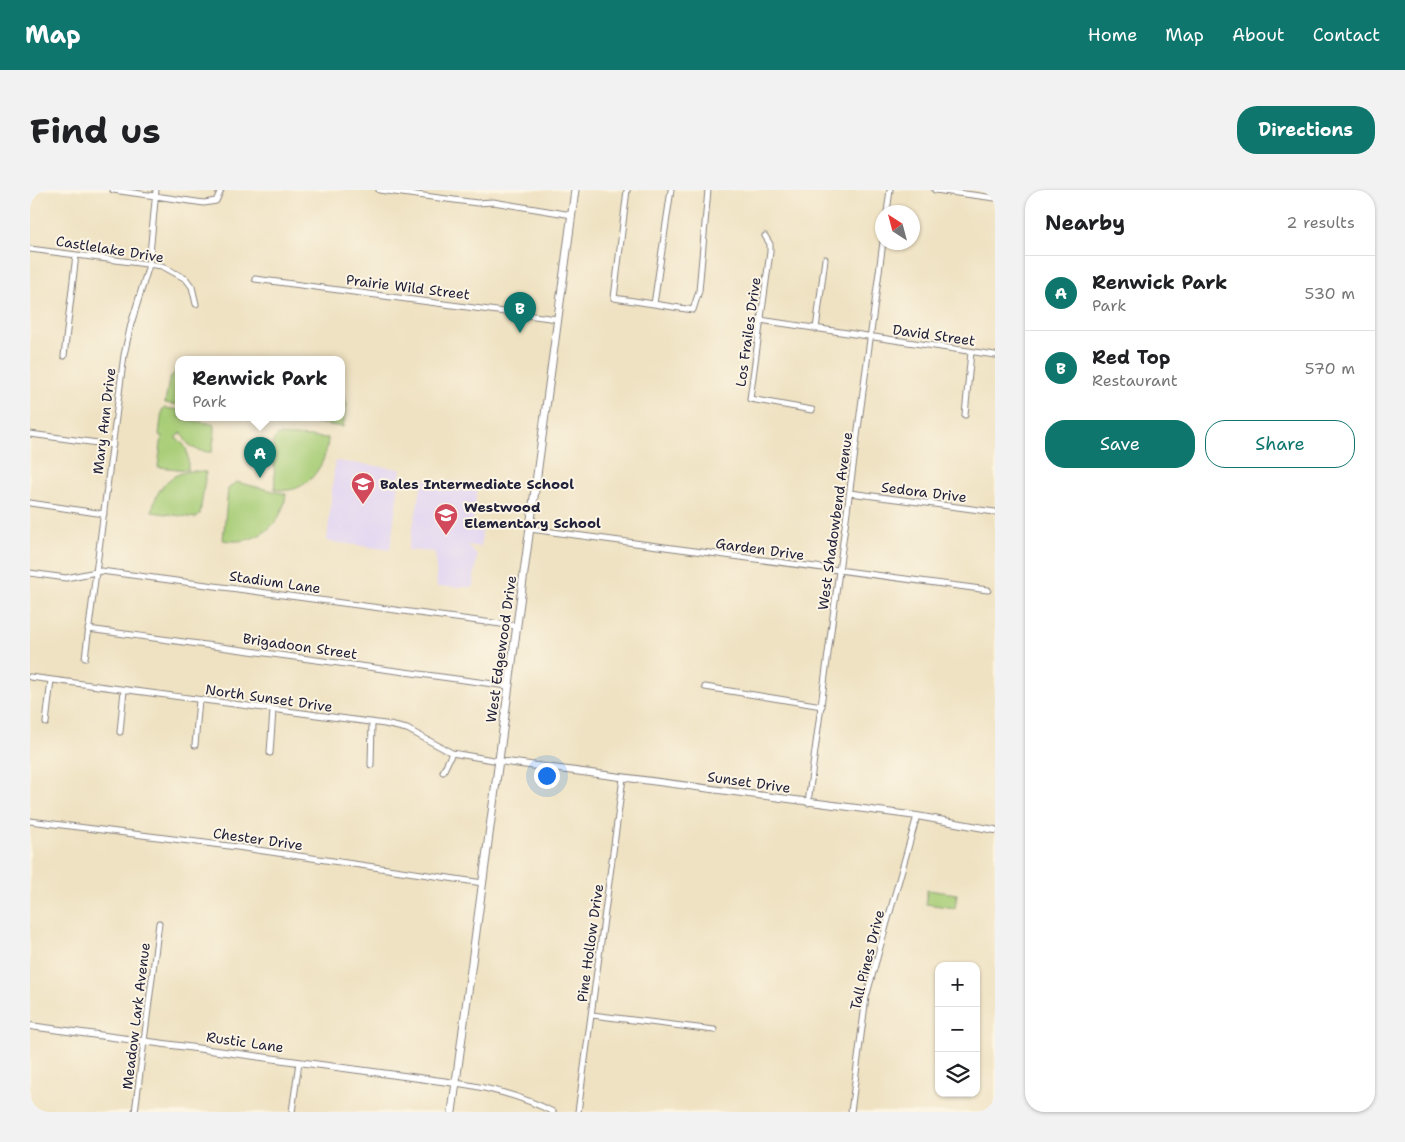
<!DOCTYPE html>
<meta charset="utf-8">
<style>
:root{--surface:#fff;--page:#f2f2f2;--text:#202124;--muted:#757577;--line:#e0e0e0;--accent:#0f766e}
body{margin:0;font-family:"Shantell Sans",sans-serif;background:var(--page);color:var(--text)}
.controls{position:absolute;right:15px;bottom:15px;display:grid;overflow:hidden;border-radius:10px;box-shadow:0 1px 4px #0004}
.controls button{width:45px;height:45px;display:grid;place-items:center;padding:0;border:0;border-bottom:1px solid var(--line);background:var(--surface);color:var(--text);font:25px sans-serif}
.compass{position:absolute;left:845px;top:15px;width:45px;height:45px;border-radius:50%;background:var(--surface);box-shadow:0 1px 4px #0004;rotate:324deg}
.you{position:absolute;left:516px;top:585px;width:18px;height:18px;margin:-12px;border:4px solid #fff;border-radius:50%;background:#1a73e8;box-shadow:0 0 0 8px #1a73e833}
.badge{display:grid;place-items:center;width:32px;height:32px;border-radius:50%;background:var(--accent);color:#fff;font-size:16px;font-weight:700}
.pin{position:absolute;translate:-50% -41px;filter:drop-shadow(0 1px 2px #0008)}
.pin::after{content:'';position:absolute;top:26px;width:18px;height:15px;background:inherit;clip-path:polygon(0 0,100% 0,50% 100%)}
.popup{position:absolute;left:145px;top:166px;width:170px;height:65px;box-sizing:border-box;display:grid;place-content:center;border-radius:10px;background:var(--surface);filter:drop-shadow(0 1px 4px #0005);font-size:16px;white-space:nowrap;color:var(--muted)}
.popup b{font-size:19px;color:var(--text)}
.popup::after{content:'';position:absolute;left:50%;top:100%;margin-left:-10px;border:10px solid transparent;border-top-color:var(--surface)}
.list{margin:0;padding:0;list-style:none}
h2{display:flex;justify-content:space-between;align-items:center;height:65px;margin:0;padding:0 20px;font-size:21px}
h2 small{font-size:16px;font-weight:400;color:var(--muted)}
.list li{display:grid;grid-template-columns:32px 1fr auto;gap:15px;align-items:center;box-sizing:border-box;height:75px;padding:0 20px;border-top:1px solid var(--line)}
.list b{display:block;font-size:19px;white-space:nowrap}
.list p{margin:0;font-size:16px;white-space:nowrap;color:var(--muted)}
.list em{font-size:16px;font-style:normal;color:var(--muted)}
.actions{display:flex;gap:10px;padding:15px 20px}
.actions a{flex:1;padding:11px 0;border:1px solid var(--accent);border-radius:20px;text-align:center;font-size:18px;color:var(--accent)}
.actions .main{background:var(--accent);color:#fff}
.icon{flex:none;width:28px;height:28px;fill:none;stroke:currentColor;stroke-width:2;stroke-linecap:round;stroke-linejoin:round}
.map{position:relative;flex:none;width:965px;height:922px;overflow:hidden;border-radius:20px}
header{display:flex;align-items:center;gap:30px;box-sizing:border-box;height:70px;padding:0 25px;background:var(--accent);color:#fff}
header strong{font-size:24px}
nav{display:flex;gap:28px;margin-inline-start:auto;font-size:18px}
.intro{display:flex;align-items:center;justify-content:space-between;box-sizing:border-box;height:120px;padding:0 30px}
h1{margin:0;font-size:35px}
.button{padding:12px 22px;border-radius:20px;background:var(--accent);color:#fff;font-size:18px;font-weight:700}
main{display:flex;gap:30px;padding:0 30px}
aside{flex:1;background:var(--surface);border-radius:20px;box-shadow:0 1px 4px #0004}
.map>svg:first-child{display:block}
.built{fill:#e1d4f3}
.green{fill:#a8cd77;stroke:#657859}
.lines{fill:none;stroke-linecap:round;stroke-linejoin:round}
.minor-casing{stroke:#88827e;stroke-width:7}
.tertiary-casing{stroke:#88827e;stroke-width:8}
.secondary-casing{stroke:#88827e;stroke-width:9}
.minor{stroke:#fff;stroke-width:5}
.tertiary{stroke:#fff;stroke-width:6}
.secondary{stroke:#fff;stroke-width:7}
.labels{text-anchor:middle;stroke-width:4;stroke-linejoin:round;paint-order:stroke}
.street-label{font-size:14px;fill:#22223b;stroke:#fcf5e5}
.poi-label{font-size:14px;font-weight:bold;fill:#22223b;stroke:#fcf5e5;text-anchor:start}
</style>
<header>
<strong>Map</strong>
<nav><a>Home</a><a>Map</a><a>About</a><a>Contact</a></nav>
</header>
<div class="intro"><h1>Find us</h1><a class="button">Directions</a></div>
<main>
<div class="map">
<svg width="965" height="922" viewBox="0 0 965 922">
<rect width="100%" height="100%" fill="#fcf5e5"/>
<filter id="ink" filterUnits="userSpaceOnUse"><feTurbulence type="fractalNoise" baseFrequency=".02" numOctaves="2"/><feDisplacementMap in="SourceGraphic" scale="10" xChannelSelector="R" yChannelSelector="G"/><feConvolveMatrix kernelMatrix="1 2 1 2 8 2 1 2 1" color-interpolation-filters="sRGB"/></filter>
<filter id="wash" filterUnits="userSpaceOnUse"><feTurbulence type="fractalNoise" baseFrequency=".0096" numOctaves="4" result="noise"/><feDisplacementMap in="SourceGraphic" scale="20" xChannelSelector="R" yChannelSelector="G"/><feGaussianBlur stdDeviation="1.12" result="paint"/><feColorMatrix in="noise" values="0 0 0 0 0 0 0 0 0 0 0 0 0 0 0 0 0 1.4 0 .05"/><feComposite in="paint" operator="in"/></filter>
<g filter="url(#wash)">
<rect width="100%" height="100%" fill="#efe2c2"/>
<path class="built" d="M305 271 371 279 360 360 297 351Z
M393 289 448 294 442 336 452 338 451 357 438 355 447 366 443 397H407L405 362 378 360Z"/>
<path class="green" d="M149 177V215L135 213 139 190Z
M311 197 317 215 313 237 248 227H311Z
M135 218 149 220V227H154V229L183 234 185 241 182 262C167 262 156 257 152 242L145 248C159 255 158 265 158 280L128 277 132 246 129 245 132 220Z
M248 245 298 248C297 275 276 307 245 299L243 250Z
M165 281 176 282 170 324 166 328 122 322C125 299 141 281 165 281Z
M206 292 256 304C253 337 224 356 193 350L198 299Z
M897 700 927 704 925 718 896 714Z"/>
</g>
<g filter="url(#ink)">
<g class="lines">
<g class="minor-casing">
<path id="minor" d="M83 0 174 13 186 11 191 0
M349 0 447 13 463 12 542 25
M597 0 584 108 663 120 669 101 678 0
M905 0 965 8
M857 22 860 0
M735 46 740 54V62L720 209 782 220
M0 59 132 76 156 89 162 97 166 114
M225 89 527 129
M624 114 641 0
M730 130 965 165
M786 139 795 69
M34 166 46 65
M935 225 941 162
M0 244 83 255
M820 303 965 322
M0 313 74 324
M500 339 958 400
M0 383 36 388 71 381 486 436
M58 439 478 496
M55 468 94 165 101 134 119 75 126 0
M0 487 355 534 377 539 422 563 469 571
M675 497 792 516
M16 533 21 490
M90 542 94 500
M165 555 169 510
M240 563 243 520
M341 575 342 532
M413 582 422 563
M778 613 853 52
M0 631 207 657 453 693
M562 825 684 840
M426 893C461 898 492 906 523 922
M105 922 129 733
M262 922 269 872
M548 922 593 588
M821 922 836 807 887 626"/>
</g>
<g class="tertiary-casing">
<path id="tertiary" d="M469 571 887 626 965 640
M0 836 426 893"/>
</g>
<g class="secondary-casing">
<path id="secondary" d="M422 922 545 0"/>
</g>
<use href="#minor" class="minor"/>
<use href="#tertiary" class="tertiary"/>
<use href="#secondary" class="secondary"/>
</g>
</g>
<defs>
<g id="school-pin" transform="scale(1.25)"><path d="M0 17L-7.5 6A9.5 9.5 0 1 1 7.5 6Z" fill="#d1495b" stroke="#fcf5e5"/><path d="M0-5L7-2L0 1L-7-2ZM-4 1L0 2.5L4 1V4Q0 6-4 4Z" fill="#fff"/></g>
</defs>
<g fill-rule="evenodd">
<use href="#school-pin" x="333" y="294"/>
<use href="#school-pin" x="416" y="325"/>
</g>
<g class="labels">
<g class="street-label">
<text transform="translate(80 59) rotate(9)" y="5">Castlelake Drive</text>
<text transform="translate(378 97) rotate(7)" y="5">Prairie Wild Street</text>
<text transform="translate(718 142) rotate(-82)" y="5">Los Frailes Drive</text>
<text transform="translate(904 145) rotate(8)" y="5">David Street</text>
<text transform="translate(74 231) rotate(-83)" y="5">Mary Ann Drive</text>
<text transform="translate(894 302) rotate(7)" y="5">Sedora Drive</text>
<text transform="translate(805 331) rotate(-82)" y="5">West Shadowbend Avenue</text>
<text transform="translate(730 359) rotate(8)" y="5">Garden Drive</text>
<text transform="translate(245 392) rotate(8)" y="5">Stadium Lane</text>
<text transform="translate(270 456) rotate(8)" y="5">Brigadoon Street</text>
<text transform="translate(471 459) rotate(-82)" y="5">West Edgewood Drive</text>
<text transform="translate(239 508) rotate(8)" y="5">North Sunset Drive</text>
<text transform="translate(719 592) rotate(8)" y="5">Sunset Drive</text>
<text transform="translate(228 649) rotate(8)" y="5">Chester Drive</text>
<text transform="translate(560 753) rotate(-82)" y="5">Pine Hollow Drive</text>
<text transform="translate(837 770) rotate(-76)" y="5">Tall Pines Drive</text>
<text transform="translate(106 826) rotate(-83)" y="5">Meadow Lark Avenue</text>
<text transform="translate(215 852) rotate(8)" y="5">Rustic Lane</text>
</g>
<g class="poi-label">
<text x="350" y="299">Bales Intermediate School</text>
<text x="434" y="322">Westwood<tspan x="434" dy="16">Elementary School</tspan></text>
</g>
</g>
</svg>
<div class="controls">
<button>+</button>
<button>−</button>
<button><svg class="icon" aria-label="layers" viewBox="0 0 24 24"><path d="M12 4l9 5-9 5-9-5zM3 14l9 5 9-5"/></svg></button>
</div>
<svg class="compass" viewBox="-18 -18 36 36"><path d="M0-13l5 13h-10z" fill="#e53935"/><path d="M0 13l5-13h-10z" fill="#757577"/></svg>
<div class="you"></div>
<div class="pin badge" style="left:230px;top:288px">A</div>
<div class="popup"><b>Renwick Park</b>Park</div>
<div class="pin badge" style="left:490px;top:143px">B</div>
</div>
<aside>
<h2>Nearby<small>2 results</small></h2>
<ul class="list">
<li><span class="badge">A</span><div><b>Renwick Park</b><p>Park</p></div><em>530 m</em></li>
<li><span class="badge">B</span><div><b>Red Top</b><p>Restaurant</p></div><em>570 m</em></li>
</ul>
<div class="actions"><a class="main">Save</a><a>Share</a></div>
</aside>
</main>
